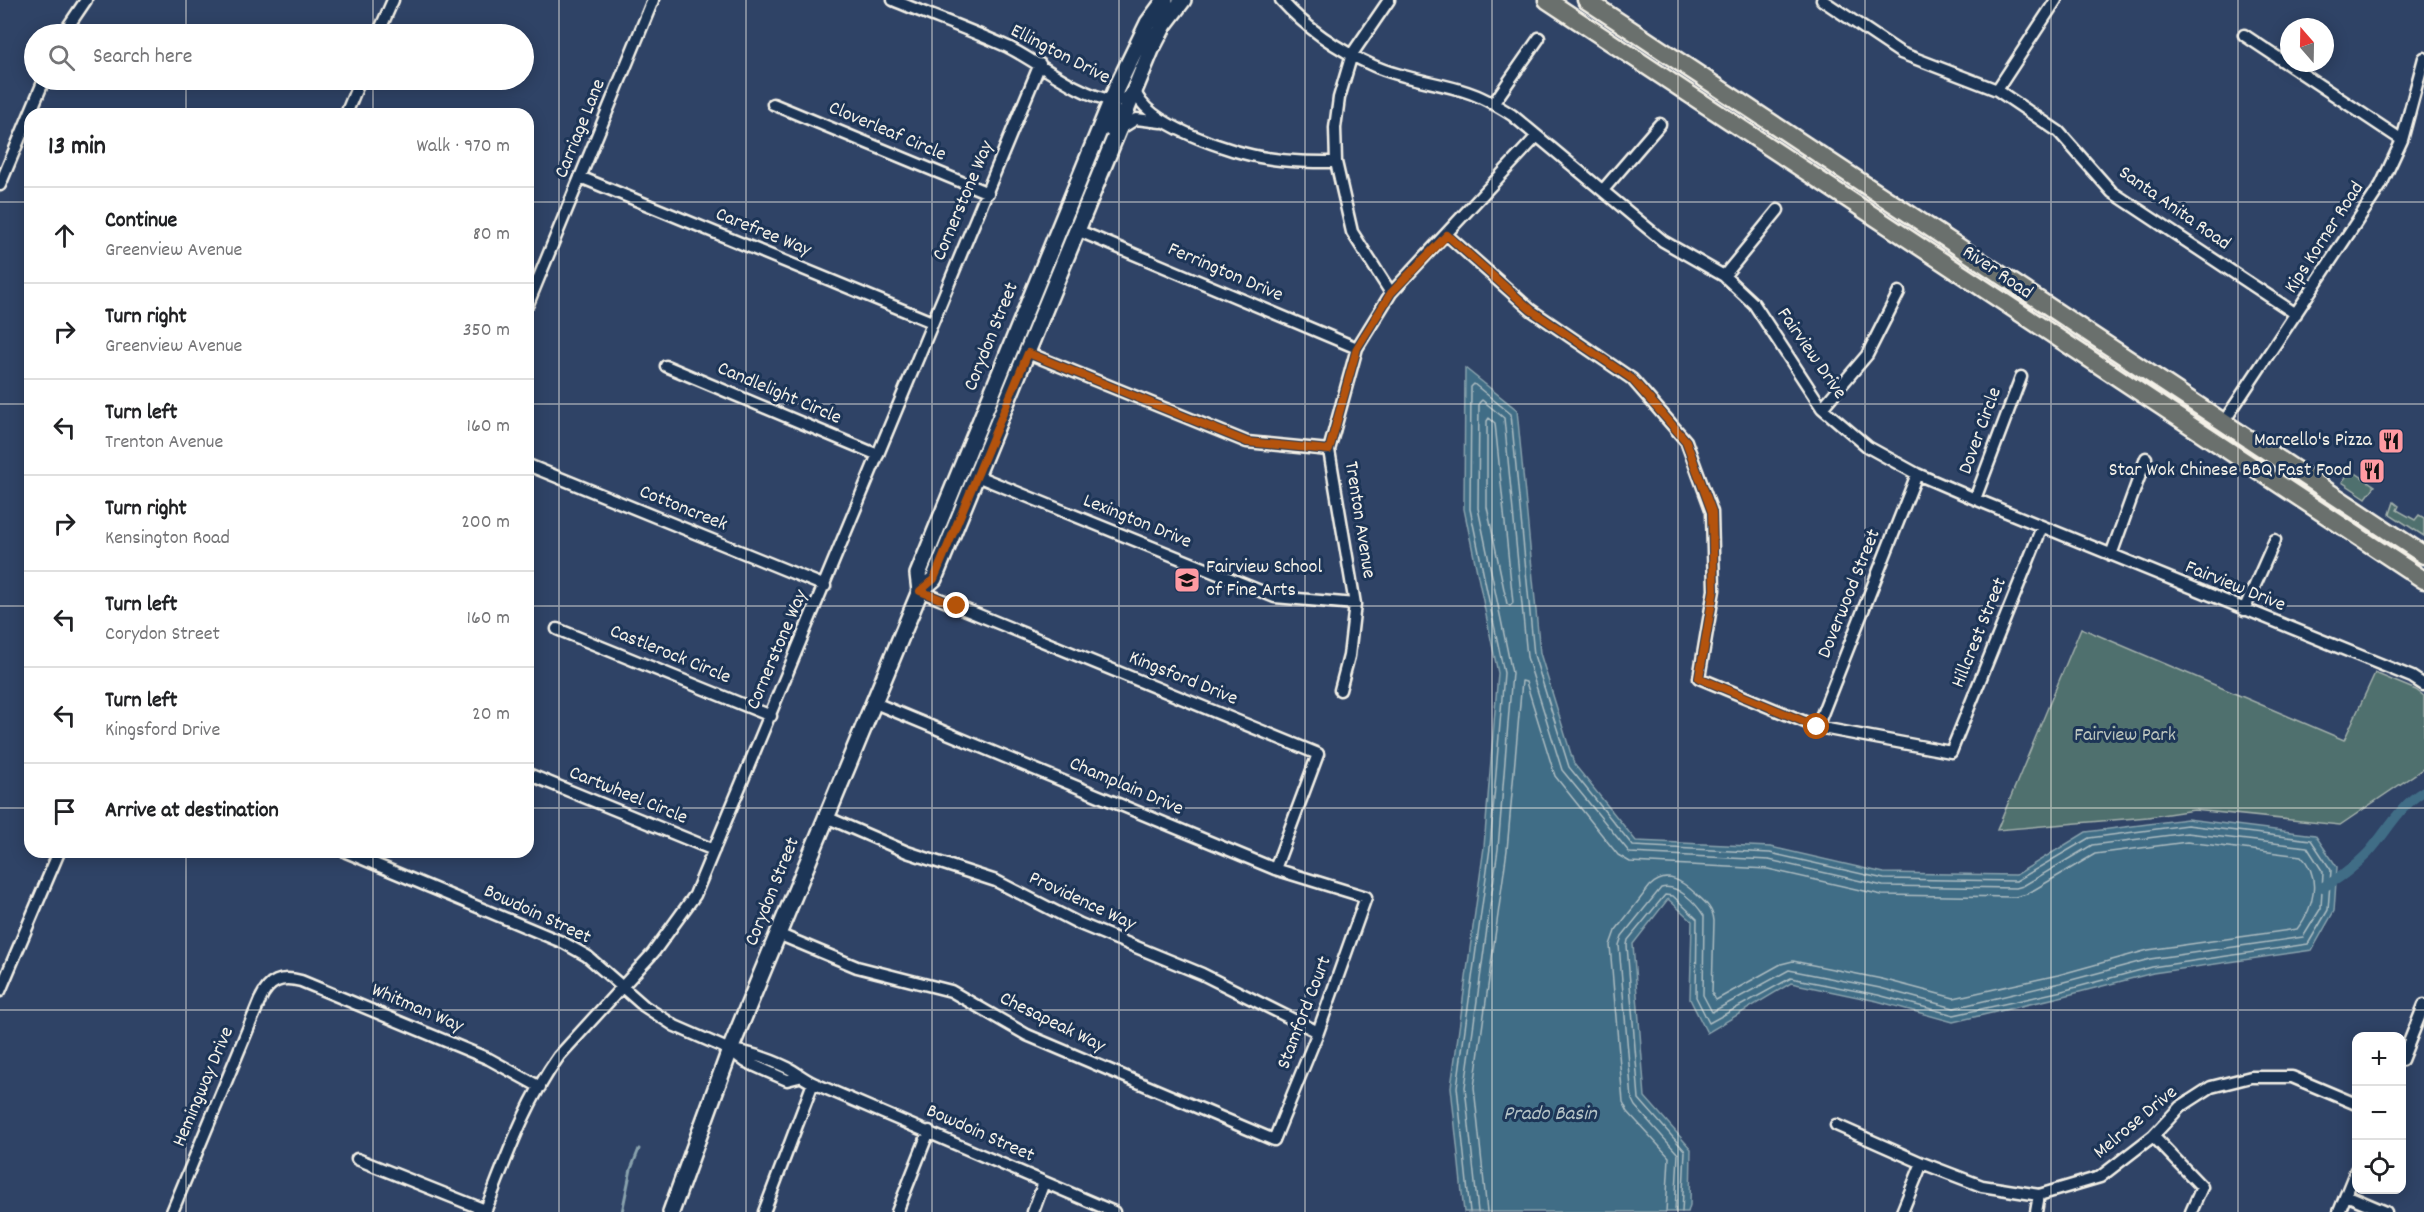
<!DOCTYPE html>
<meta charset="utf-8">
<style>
body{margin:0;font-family:Dekko,sans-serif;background:#f6f6f6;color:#202124}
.controls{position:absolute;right:18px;bottom:18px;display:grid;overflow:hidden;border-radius:12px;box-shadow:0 3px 15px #0003}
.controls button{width:54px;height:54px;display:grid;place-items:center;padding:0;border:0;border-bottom:2px solid #e0e0e0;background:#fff;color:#202124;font:30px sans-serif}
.compass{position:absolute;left:2280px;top:18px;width:54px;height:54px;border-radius:50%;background:#fff;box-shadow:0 3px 15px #0003;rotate:340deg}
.stop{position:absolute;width:18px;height:18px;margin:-14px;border:4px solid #b45309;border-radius:50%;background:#fff}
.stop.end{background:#b45309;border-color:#fff;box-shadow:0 2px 6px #0008}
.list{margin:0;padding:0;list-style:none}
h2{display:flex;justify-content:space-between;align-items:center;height:78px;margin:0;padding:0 24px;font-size:26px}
h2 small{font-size:20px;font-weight:400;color:#757577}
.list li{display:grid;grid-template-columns:39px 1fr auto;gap:18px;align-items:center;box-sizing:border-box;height:96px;padding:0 24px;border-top:2px solid #e0e0e0}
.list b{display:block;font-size:22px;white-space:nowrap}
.list p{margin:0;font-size:20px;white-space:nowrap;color:#757577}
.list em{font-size:20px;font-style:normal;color:#757577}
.icon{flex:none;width:33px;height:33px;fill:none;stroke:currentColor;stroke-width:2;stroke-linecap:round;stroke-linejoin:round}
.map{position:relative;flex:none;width:2424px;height:1212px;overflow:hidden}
.search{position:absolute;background:#fff;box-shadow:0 3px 15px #0003;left:24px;top:24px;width:510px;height:66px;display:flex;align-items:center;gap:15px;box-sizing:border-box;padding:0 21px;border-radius:33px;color:#757577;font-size:22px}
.panel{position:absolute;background:#fff;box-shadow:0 3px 15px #0003;left:24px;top:108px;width:510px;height:750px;border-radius:18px}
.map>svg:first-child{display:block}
.green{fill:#506f6e;stroke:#a2b0ab;stroke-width:1.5}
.water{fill:#416d86;stroke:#89a2ad;stroke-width:1.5}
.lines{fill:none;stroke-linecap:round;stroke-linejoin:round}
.shore{stroke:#acbcc1;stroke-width:1.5}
.stream{stroke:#89a2ad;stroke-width:3}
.canal{stroke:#416d86;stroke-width:10}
.street-casing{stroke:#f4f1e8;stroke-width:15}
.secondary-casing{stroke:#f4f1e8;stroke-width:20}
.primary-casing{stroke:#f4f1e8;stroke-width:21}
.street{stroke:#1d3557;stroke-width:10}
.secondary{stroke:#1d3557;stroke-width:15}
.primary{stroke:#6b706d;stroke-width:16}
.route{stroke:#b45309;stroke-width:8}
.grid{fill:none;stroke:#f4f1e8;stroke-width:1.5;stroke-opacity:0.55}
.labels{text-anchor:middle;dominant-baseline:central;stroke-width:6;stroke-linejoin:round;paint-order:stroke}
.street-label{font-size:20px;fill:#f4f1e8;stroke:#1d3557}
.poi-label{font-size:20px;fill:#f4f1e8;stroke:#1d3557;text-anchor:end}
.park-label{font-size:20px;fill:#bbc4bd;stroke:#1d3557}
.water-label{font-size:21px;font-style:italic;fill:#b5c3c6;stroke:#1d3557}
</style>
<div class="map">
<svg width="2424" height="1212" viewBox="0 0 2424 1212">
<rect width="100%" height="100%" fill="#2f4366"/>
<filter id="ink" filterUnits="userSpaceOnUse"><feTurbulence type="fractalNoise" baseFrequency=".0167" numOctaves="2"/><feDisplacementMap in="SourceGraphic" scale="12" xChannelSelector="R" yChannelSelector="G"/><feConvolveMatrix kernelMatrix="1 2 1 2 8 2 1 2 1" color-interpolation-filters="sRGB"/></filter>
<g filter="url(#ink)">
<path class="green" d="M2351 470 2375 486 2366 498 2342 482Z
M2394 502 2399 506 2397 510 2415 520 2419 515 2424 518V536L2390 514Z
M2081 628 2344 740 2375 673 2416 690 2424 696V768L2340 825 2194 810 2148 817 1997 830Z"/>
<path class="water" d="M1465 368 1517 410 1540 653 1574 764 1636 841 1771 847 1884 873 2016 875 2086 832 2187 819 2315 835 2337 867 2334 911 2312 950 2153 973 2064 996 1953 1022 1877 1001 1791 983 1707 1033 1690 999 1692 921 1668 899 1633 944 1645 1097 1691 1149 1690 1205 1688 1212H1464L1451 1087 1484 847 1498 673 1464 509Z"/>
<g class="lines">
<path class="shore" d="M1489 418 1495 423 1513 603 1510 606 1507 604 1487 507V421Z
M1470 1212 1457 1087 1490 848 1504 673 1470 509 1471 387 1474 384 1511 414 1534 655 1569 767 1633 846 1770 853 1884 879 2016 881 2089 838 2187 825 2311 840 2331 870 2328 910 2308 944 2152 967 2062 991 1954 1015 1878 995 1791 978 1709 1023 1696 997 1697 919 1673 896 1665 895 1628 940 1627 945 1639 1099 1685 1151 1682 1212
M1478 1212 1465 1087 1498 849 1512 673 1478 508 1479 403 1482 400 1504 418 1527 657 1562 770 1630 853 1769 860 1883 886 2016 888 2023 886 2092 845 2187 833 2307 847 2323 872 2321 908 2303 937 2150 959 2060 983 1954 1008 1880 988 1789 970 1712 1012 1703 995 1704 916C1696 903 1677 883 1661 888L1622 936 1619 945 1632 1100 1635 1106 1678 1154 1675 1212
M1487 1212 1474 1087 1507 850 1522 681 1526 682 1555 776 1618 855 1630 862 1768 869 1882 895 2015 897 2027 894 2095 854 2187 842 2301 856C2322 877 2314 908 2297 929L2148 950 2058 975 1954 998 1882 979 1793 961 1781 964 1716 1000 1712 993 1714 921C1713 908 1705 902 1696 894 1682 881 1667 870 1650 886L1615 931 1610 945 1623 1102 1628 1112 1669 1157 1666 1212"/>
<path class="stream" d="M622 1212 631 1169 639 1149"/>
<path class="canal" d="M2323 887C2340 879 2355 866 2368 853 2387 832 2399 806 2424 791"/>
<defs>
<path id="street" d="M893 0C931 16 971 30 1008 47 1038 62 1080 96 1111 100 1121 102 1129 97 1135 90 1144 125 1233 153 1266 158 1290 162 1312 162 1336 162
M1281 0C1307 29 1338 50 1374 66 1403 79 1437 82 1467 92 1483 97 1498 106 1512 115L1663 241 1724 276 1754 304 1822 408 1868 447 1917 474 1975 499 2412 677 2424 685
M1389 0 1352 54 1339 98 1335 128 1336 162 1352 232 1391 293
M1822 0 1901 53 1997 90 2059 132 2112 192 2296 314
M63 34 86 0
M378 34 393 0
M2244 35 2402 140
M1997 90 2056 0
M773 104 988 193
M1493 104 1539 38
M346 114 360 80
M1120 129 1136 119 1161 122
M1110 131 1116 112 1112 100
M580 177 932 322
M0 185 44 80
M1603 190 1660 124
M1079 231 1357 348
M1447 235 1531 310 1632 379 1686 441 1712 512 1714 590 1699 678 1817 727 1951 752 2042 527
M1724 276 1778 210
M528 304 653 0
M1028 353 1247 442 1329 450
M666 366 878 455
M1822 408 1867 355 1899 292
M2223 423 2381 185 2402 140 2424 58
M528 465 825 586
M977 476 1275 597 1355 604
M1975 499 2021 377
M2111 555 2146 458
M920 591 1318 754 1275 869
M2244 610 2275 540
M557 629 771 716
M1340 690 1349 656 1355 604 1329 450 1357 348 1391 293 1537 136
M1817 727 1917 474
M528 774 714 850
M826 817 907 852 996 881 1080 924 1202 974 1318 1032
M346 852 564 943 587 956 644 1006 675 1026 730 1050 746 1062 787 1080 799 1077
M778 934 857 967 951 991 1027 1035 1274 1140 1318 1032 1366 897 1275 869 875 703
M0 991 59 852
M731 1050C751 1053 770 1059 788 1068 796 1072 804 1079 813 1083L1114 1212
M2402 1060 2424 1005
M1836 1125 1922 1163 1982 1186 2039 1195 2100 1177 2153 1136 2180 1107 2211 1087 2251 1077H2292L2356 1104
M2153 1136 2202 1187 2191 1212
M357 1159 485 1210
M2346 1195 2386 1212
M172 1212 260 1000C269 980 281 976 301 981L489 1059 540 1087
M485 1212C506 1159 525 1103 559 1056L653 953 695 895 1040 64
M764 1212 813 1083
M897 1212 929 1131
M1033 1212 1044 1182
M1902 1212 1922 1163
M2036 1212 2039 1195
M2339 1212 2356 1170"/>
<path id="secondary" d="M920 591 918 574 1117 87 1148 23 1165 0
M671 1212 730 1050 920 591 934 579 1151 50 1164 25 1183 0"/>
<path id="primary" d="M1547 0 2424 580
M1586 0 2424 555"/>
</defs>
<use href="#street" class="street-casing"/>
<use href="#secondary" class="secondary-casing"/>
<use href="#primary" class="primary-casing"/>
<use href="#street" class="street"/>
<use href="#secondary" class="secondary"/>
<use href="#primary" class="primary"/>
</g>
</g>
<g class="lines" filter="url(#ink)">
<path class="route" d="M957 606 920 591 934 579 1028 353 1247 442 1329 450 1357 348 1391 293 1447 235 1531 310 1632 379 1686 441 1712 512 1714 590 1699 678 1817 727"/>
</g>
<path class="grid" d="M186 0V34M373 0V34M559 0V1212M746 0V1212M932 0V1212M1119 0V1212M1305 0V1212M1492 0V1212M1678 0V1212M1865 0V1212M2051 0V1212M2238 0V1212M186 80V114M373 80V114M0 202H30M528 202H2424M0 404H30M528 404H2424M0 606H30M528 606H2424M0 808H30M528 808H2424M186 852V1212M373 852V1212M0 1010H2424"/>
<defs>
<symbol id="restaurant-square" viewBox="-11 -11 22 22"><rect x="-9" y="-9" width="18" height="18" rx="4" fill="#ff9aa2" stroke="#1d3557"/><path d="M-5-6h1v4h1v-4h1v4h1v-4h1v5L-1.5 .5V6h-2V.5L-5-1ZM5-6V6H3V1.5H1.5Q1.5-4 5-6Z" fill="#111"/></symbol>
<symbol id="school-square" viewBox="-11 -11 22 22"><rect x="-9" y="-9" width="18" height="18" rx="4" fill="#ff9aa2" stroke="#1d3557"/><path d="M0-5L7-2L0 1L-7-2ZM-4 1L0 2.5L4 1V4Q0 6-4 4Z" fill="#111"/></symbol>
</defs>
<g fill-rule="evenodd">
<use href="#restaurant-square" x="2376" y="426" width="30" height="30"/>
<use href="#restaurant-square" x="2357" y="456" width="30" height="30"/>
<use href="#school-square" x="1172" y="565" width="30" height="30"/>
</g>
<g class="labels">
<g class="street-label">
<text transform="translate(1060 55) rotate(27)">Ellington Drive</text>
<text transform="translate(581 129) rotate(-68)">Carriage Lane</text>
<text transform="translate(887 132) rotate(23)">Cloverleaf Circle</text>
<text transform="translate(964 201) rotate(-67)">Cornerstone Way</text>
<text transform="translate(2174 209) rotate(35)">Santa Anita Road</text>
<text transform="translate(763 233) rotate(22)">Carefree Way</text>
<text transform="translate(2325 238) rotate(-57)">Kips Korner Road</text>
<text transform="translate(1225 273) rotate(23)">Ferrington Drive</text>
<text transform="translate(1997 273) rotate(34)">River Road</text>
<text transform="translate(992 337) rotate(-68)">Corydon Street</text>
<text transform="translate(1811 354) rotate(55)">Fairview Drive</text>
<text transform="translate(779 394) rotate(23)">Candlelight Circle</text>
<text transform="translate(1981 431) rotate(-70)">Dover Circle</text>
<text transform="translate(683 509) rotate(22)">Cottoncreek</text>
<text transform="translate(1359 520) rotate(81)">Trenton Avenue</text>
<text transform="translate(1137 522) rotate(22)">Lexington Drive</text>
<text transform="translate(2235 587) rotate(22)">Fairview Drive</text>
<text transform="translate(1850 594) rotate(-68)">Doverwood Street</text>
<text transform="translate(1980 633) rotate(-68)">Hillcrest Street</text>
<text transform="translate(778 650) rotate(-67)">Cornerstone Way</text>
<text transform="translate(670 655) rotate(22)">Castlerock Circle</text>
<text transform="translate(1183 679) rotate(22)">Kingsford Drive</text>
<text transform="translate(1126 787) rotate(23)">Champlain Drive</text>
<text transform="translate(628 796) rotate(22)">Cartwheel Circle</text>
<text transform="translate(773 892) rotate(-68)">Corydon Street</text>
<text transform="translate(1082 902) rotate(25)">Providence Way</text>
<text transform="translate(537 915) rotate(25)">Bowdoin Street</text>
<text transform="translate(417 1009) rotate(23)">Whitman Way</text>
<text transform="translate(1305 1013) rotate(-69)">Stamford Court</text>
<text transform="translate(1052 1023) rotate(26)">Chesapeak Way</text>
<text transform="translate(204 1087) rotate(-67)">Hemingway Drive</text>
<text transform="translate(2136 1123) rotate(-40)">Melrose Drive</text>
<text transform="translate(980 1134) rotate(24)">Bowdoin Street</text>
</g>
<g class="poi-label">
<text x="2372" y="441">Marcello's Pizza</text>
<text x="2352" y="471">Star Wok Chinese BBQ Fast Food</text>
<text x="1206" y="568" text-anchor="start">Fairview School<tspan x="1206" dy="23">of Fine Arts</tspan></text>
</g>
<g class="park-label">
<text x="2125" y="736">Fairview Park</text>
</g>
<g class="water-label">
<text x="1550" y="1115">Prado Basin</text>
</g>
</g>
</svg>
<div class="controls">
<button>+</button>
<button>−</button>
<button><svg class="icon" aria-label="locate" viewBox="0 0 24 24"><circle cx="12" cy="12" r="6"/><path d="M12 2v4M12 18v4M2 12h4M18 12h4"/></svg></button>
</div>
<svg class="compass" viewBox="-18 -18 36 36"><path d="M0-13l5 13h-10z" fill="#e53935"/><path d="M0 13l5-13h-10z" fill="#757577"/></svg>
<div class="stop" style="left:1817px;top:727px"></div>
<div class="stop end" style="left:957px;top:606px"></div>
<div class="search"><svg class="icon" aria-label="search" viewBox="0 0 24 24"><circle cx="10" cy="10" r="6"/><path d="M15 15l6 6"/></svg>Search here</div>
<section class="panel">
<h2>13 min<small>Walk · 970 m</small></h2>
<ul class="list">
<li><svg class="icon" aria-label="ahead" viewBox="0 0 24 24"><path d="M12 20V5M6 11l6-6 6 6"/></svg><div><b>Continue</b><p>Greenview Avenue</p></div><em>80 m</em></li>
<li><svg class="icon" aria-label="right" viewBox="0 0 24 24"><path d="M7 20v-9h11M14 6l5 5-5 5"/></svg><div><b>Turn right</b><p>Greenview Avenue</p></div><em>350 m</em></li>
<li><svg class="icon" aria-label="left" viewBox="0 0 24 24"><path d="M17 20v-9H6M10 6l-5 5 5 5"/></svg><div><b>Turn left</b><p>Trenton Avenue</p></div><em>160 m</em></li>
<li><svg class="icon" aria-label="right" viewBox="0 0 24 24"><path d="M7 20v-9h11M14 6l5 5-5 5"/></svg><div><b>Turn right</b><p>Kensington Road</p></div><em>200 m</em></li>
<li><svg class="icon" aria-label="left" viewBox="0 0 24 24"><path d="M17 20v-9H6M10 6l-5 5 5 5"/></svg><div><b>Turn left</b><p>Corydon Street</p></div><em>160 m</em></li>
<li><svg class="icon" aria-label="left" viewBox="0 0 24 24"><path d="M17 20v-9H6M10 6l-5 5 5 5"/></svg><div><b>Turn left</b><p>Kingsford Drive</p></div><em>20 m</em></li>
<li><svg class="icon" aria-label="arrive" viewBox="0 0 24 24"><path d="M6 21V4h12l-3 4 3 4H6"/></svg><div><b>Arrive at destination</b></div></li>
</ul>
</section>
</div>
